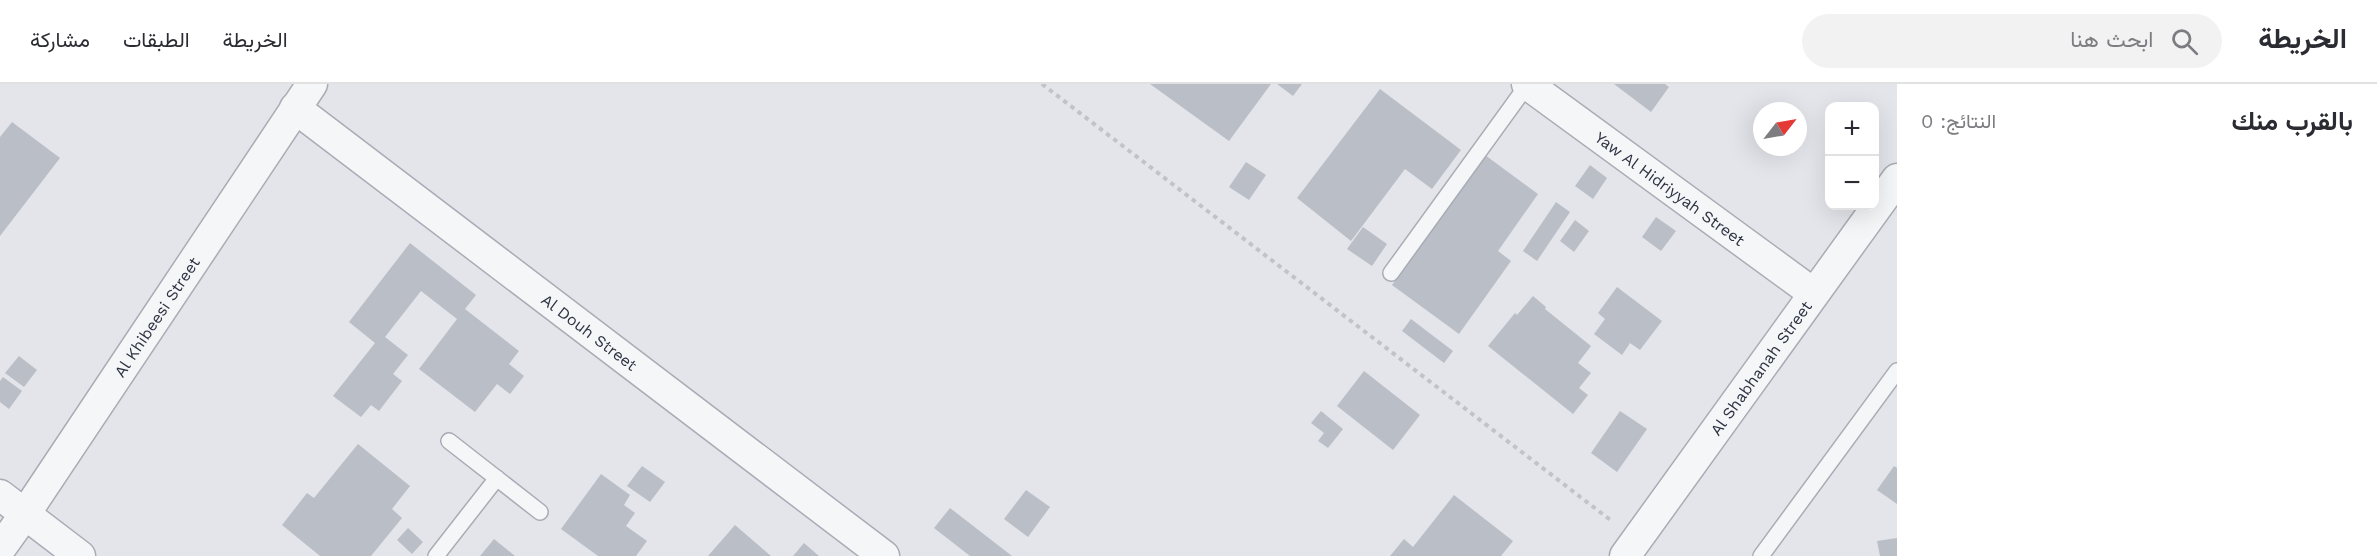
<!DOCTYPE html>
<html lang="ar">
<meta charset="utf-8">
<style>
body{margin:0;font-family:"Work Sans",Vazirmatn,sans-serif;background:#f2f2f3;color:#2b2b33;direction:rtl}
.controls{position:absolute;right:18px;top:18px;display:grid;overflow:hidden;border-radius:12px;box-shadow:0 6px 24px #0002}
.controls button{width:54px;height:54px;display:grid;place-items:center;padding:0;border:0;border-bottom:2px solid #e1e1e2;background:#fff;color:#2b2b33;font:30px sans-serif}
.compass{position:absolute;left:1753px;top:18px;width:54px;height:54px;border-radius:50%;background:#fff;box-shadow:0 6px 24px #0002;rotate:59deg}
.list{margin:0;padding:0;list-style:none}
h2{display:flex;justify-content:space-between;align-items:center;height:78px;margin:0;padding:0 24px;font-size:26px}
h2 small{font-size:20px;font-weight:400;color:#7c7c81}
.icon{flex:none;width:33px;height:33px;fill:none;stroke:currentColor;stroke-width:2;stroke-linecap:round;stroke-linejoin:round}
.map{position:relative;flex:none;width:1897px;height:472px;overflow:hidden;direction:ltr}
header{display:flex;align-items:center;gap:36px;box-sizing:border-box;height:84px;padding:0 30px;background:#fff;border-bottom:2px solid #e1e1e2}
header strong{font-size:28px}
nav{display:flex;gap:33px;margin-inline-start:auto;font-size:21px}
.search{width:420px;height:54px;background:#f2f2f3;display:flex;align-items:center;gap:15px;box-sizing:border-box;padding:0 21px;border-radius:33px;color:#7c7c81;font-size:22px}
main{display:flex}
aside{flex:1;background:#fff}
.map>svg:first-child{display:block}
.building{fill:#babec6}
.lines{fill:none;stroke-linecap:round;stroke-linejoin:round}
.service-casing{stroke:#a8acb4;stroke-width:18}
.minor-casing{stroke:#a8acb4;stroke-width:33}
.path{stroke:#c1c3c8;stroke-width:4;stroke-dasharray:4.5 4.5;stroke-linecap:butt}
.service{stroke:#f5f6f8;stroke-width:15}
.minor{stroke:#f5f6f8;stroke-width:30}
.labels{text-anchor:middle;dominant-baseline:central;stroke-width:4.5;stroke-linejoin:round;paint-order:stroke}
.street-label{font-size:16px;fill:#2c3241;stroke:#f2f4f7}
</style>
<header>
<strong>الخريطة</strong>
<div class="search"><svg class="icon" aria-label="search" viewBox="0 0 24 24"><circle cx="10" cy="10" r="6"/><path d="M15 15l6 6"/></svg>ابحث هنا</div>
<nav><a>الخريطة</a><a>الطبقات</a><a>مشاركة</a></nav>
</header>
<main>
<aside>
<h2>بالقرب منك<small>النتائج: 0</small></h2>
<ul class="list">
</ul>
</aside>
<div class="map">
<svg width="1897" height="472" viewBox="0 0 1897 472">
<rect width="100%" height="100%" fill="#e3e5ea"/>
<path class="building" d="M1150 0H1271L1229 57Z
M1277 0H1302L1293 12Z
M1614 0H1665L1669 3 1651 28Z
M1380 5 1461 66 1432 105 1405 85 1351 157 1297 114Z
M12 38 60 74 0 152V53Z
M1485 71 1538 110 1498 167 1511 177 1459 250 1392 201Z
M1246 78 1266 91 1249 116 1229 103Z
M1590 81 1607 94 1593 115 1575 102Z
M1556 118 1570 128 1537 177 1523 167Z
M1656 133 1676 147 1661 167 1642 153Z
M1575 136 1589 147 1574 168 1560 157Z
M1363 143 1387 160 1372 182 1347 165Z
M410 159 476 211 465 225 519 267 509 280 524 292 510 310 497 300 475 328 419 285 457 235 421 207 385 253 408 271 393 290 402 297 379 327 371 321 361 333 333 312 375 259 349 238Z
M1617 203 1662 237 1640 266 1630 259 1622 271 1594 250 1605 235 1598 229Z
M1533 212 1546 223 1545 225 1591 262 1578 279 1591 289 1579 304 1588 311 1573 330 1488 262 1515 229 1517 231Z
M1411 235 1453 267 1444 279 1402 247Z
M19 272 37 286 24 303 5 289Z
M1364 287 1420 331 1393 366 1337 322Z
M3 293 22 307 9 325 0 318V297Z
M1321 327 1343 345 1328 364 1318 357 1324 349 1311 339Z
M1620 327 1647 345 1617 388 1591 369Z
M358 360 410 402 392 425 402 434 371 472H320L282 441 307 409 314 414Z
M642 382 665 398 650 418 627 402Z
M1894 382 1897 384V420L1877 406Z
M601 390 630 411 624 421 635 429 626 442 647 457 636 472H598L561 445Z
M1026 406 1050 423 1028 453 1004 435Z
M1454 411 1513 457 1501 472H1390L1404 455 1413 463Z
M950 424 1012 472H970L934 444Z
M735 441 771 472H708Z
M408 444 423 458 412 470 397 456Z
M1897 454V472H1880L1877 457Z
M494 455 515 472H480Z
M804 459 819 472H793Z"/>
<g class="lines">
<defs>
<path id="service" d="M1391 189 1528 0
M449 357 540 428
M436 472 497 394
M1761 472 1897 287"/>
<g id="minor">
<path id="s1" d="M1527 0 1813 209"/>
<path id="s2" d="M295 24 884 472"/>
<path d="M0 411 80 472"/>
<path id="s3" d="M0 465 25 430 312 0"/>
<path id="s4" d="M1625 472 1897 95"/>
</g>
</defs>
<use href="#service" class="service-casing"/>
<use href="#minor" class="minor-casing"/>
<path class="path" d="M1042 0 1613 438"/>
<use href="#service" class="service"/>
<use href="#minor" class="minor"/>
</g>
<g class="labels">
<g class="street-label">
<text stroke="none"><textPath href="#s1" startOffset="177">Yaw Al Hidriyyah Street</textPath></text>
<text stroke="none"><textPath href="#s3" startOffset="280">Al Khibeesi Street</textPath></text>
<text stroke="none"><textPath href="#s2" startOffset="370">Al Douh Street</textPath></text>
<text stroke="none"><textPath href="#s4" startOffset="232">Al Shabhanah Street</textPath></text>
</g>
</g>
</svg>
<div class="controls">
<button>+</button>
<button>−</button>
</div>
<svg class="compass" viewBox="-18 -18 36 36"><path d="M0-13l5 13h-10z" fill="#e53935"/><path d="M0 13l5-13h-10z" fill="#7c7c81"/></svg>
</div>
</main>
